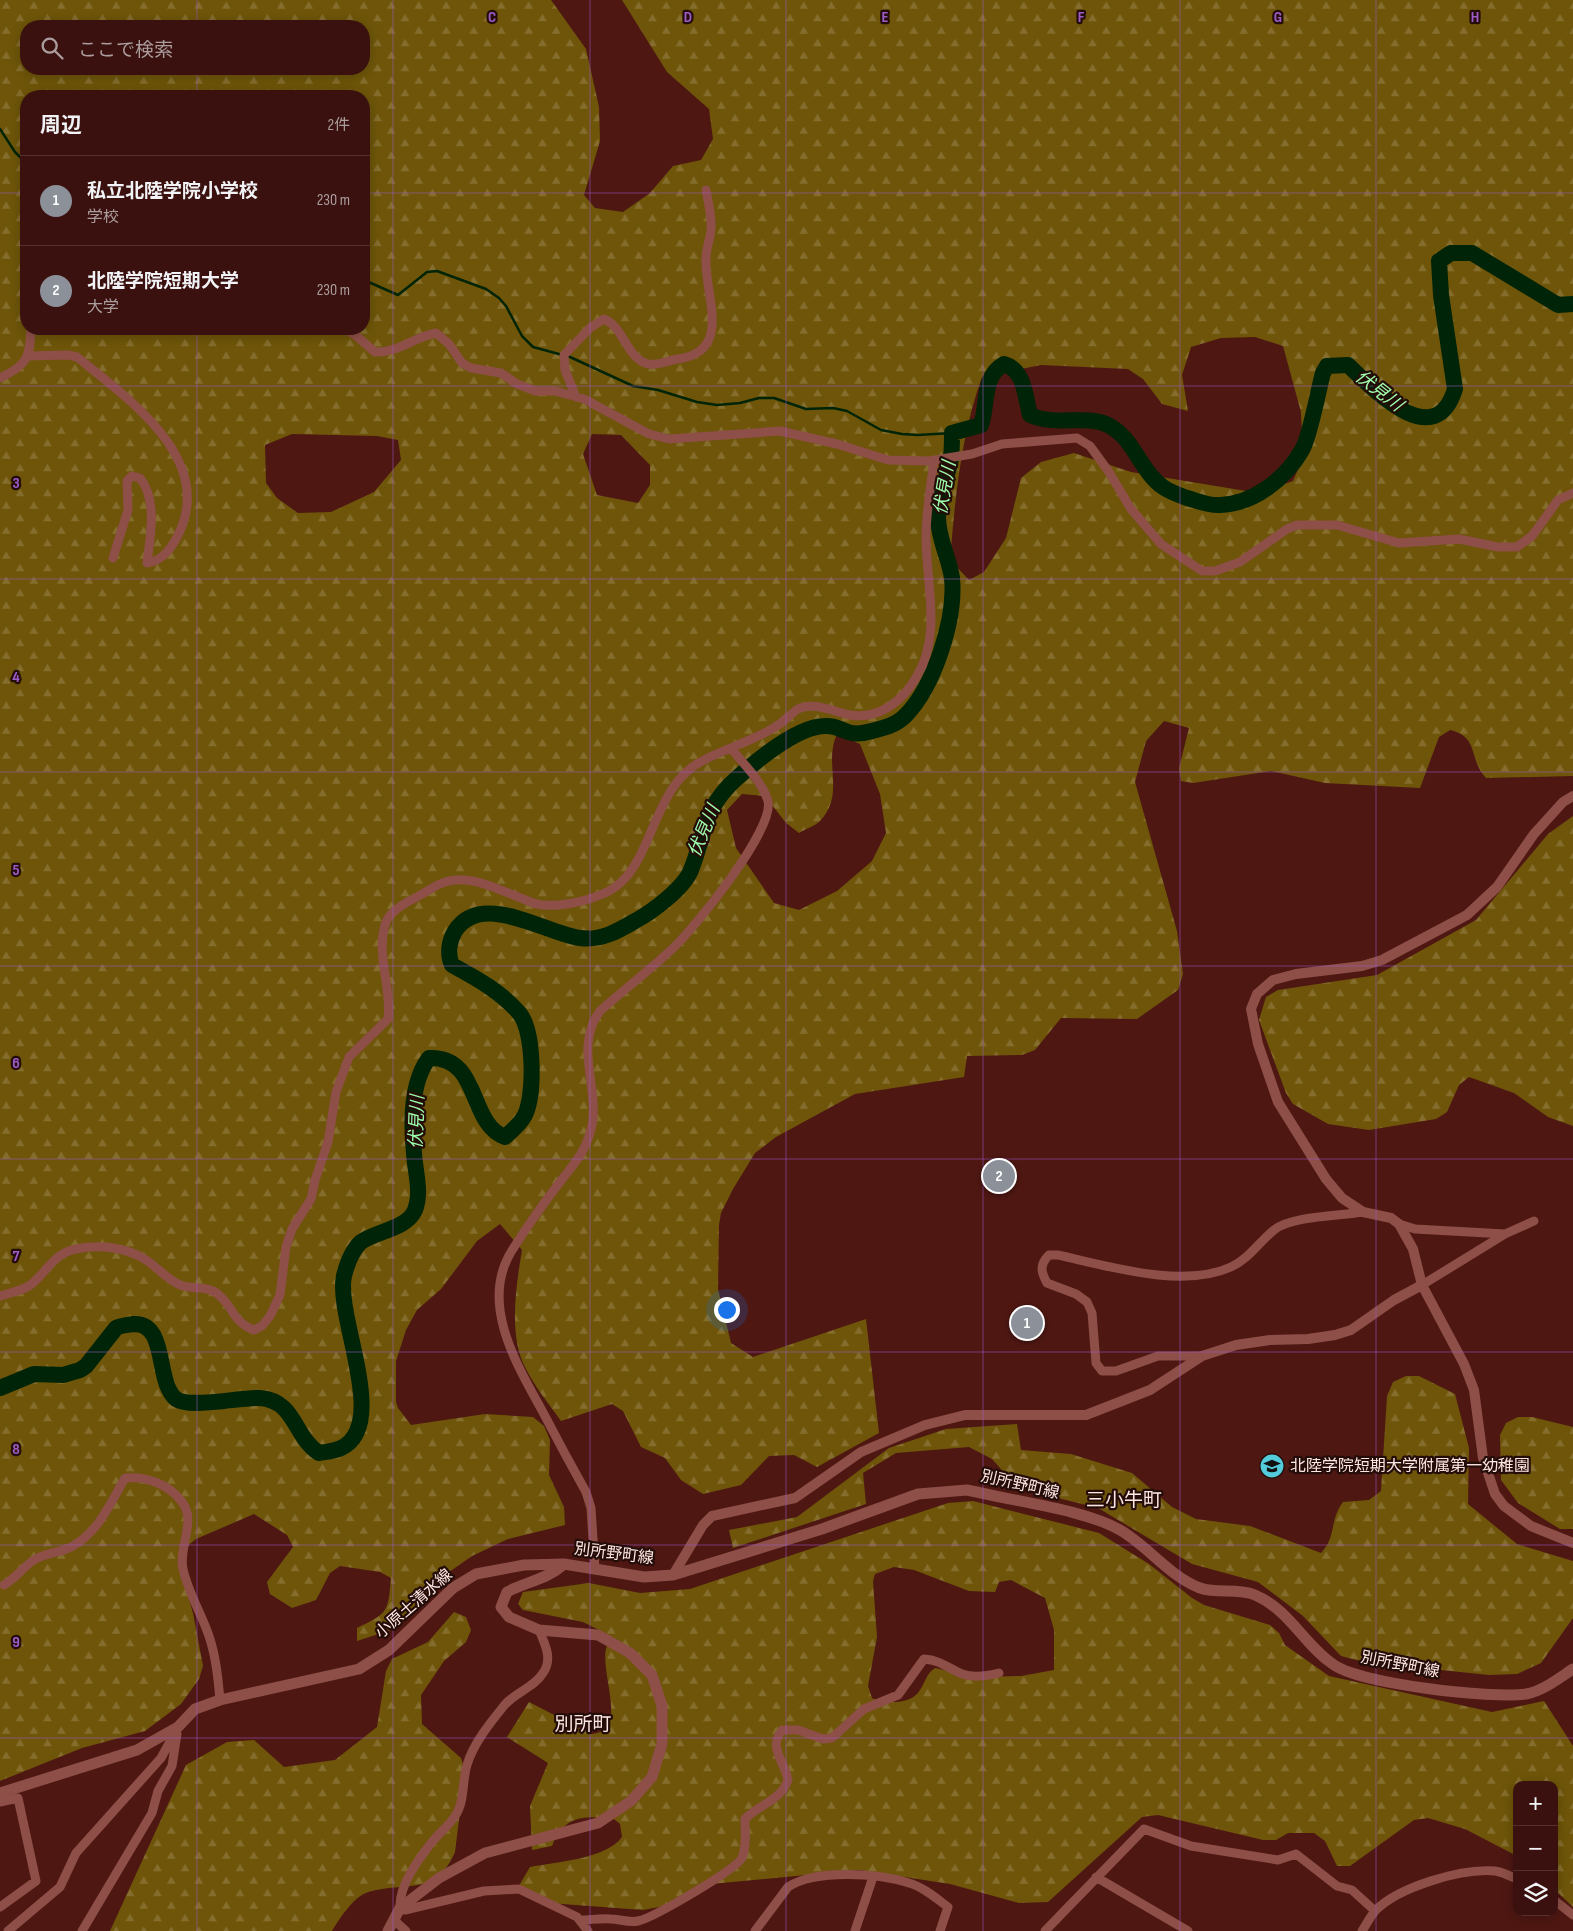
<!DOCTYPE html>
<html lang="ja">
<meta charset="utf-8">
<style>
body{margin:0;font-family:"Sofia Sans Condensed","Noto Sans JP",sans-serif;background:#451f1c;color:#f1f3f6}
.controls{position:absolute;right:15px;bottom:15px;display:grid;overflow:hidden;border-radius:10px;box-shadow:0 2px 12px #0003}
.controls button{width:45px;height:45px;display:grid;place-items:center;padding:0;border:0;border-bottom:1px solid #54312e;background:#3a110e;color:#f1f3f6;font:25px sans-serif}
.you{position:absolute;left:726px;top:1309px;width:18px;height:18px;margin:-12px;border:4px solid #fff;border-radius:50%;background:#1a73e8;box-shadow:0 0 0 8px #1a73e833}
.badge{display:grid;place-items:center;width:32px;height:32px;border-radius:50%;background:#8c9099;color:#fff;font-size:16px;font-weight:700}
.pin{position:absolute;translate:-50% -50%;border:2px solid #fff;box-shadow:0 1px 5px #0006}
.list{margin:0;padding:0;list-style:none}
h2{display:flex;justify-content:space-between;align-items:center;height:65px;margin:0;padding:0 20px;font-size:21px}
h2 small{font-size:16px;font-weight:400;color:#ab9d9e}
.list li{display:grid;grid-template-columns:32px 1fr auto;gap:15px;align-items:center;box-sizing:border-box;height:90px;padding:0 20px;border-top:1px solid #54312e}
.list b{display:block;font-size:19px;white-space:nowrap}
.list p{margin:0;font-size:16px;white-space:nowrap;color:#ab9d9e}
.list em{font-size:16px;font-style:normal;color:#ab9d9e}
.icon{flex:none;width:28px;height:28px;fill:none;stroke:currentColor;stroke-width:2;stroke-linecap:round;stroke-linejoin:round}
.map{position:relative;flex:none;width:1573px;height:1931px;overflow:hidden}
.search{position:absolute;background:#3a110e;box-shadow:0 2px 12px #0003;left:20px;top:20px;width:350px;height:55px;display:flex;align-items:center;gap:12px;box-sizing:border-box;padding:0 18px;border-radius:20px;color:#ab9d9e;font-size:19px}
.panel{position:absolute;background:#3a110e;box-shadow:0 2px 12px #0003;left:20px;top:90px;width:350px;height:245px;border-radius:20px}
.map>svg:first-child{display:block}
.forest{fill:url(#forest-firs);fill-rule:evenodd}
.lines{fill:none;stroke-linecap:round;stroke-linejoin:round}
.stream{stroke:#002407;stroke-width:2.5}
.river{stroke:#002407;stroke-width:16}
.minor{stroke:#8d4f47;stroke-width:9}
.tertiary{stroke:#8d4f47;stroke-width:10}
.secondary{stroke:#8d4f47;stroke-width:11}
.grid{fill:none;stroke:#9c5bc8;stroke-width:1;stroke-opacity:0.55}
.labels{text-anchor:middle;dominant-baseline:central;stroke-width:4.5;stroke-linejoin:round;paint-order:stroke}
.poi-label{font-size:16px;fill:#fde7e3;stroke:#240c09;text-anchor:start}
.street-label{font-size:16px;fill:#fde7e3;stroke:#240c09}
.water-label{font-size:18px;font-style:italic;fill:#9cfdab;stroke:#240c09}
.quarter-label{font-size:19px;fill:#fde7e3;stroke:#240c09}
.grid-label{font-size:16px;text-anchor:middle;font-weight:bold;fill:#9c5bc8;stroke:#240c09;stroke-width:4.5;stroke-linejoin:round;paint-order:stroke}
</style>
<div class="map">
<svg width="1573" height="1931" viewBox="0 0 1573 1931">
<defs>
<pattern id="forest-firs" width="22" height="20" patternUnits="userSpaceOnUse" patternTransform="scale(1.25)"><rect width="22" height="20" fill="#6e5509"/><path d="M5 1l3.5 6h-7zM16 11l3.5 6h-7z" fill="#846d2d"/></pattern>
</defs>
<rect width="100%" height="100%" fill="#4e1712"/>
<path class="forest" d="M0 0H551L586 49 599 107 600 141 584 195 595 208 623 212 650 193 673 166 701 160 713 139 709 109 667 72 622 0H1573V776L1486 778C1468 759 1480 737 1450 730L1439 737 1420 788 1325 783 1271 771 1193 783 1181 781 1179 768 1189 728 1164 721 1146 741 1135 782 1177 931 1183 974 1178 990 1137 1019 1061 1018 1035 1050 1022 1055 967 1056 964 1077 855 1094 776 1137 755 1153 733 1189 721 1213 719 1225 718 1289 731 1343 753 1357 866 1319 879 1433 817 1467 794 1455 769 1456 741 1485 703 1494 681 1480 665 1458 641 1447 623 1411 612 1404 561 1421C549 1404 535 1387 526 1369 508 1337 516 1286 522 1250L500 1224 477 1241 441 1289 417 1310 406 1330 396 1361V1402L398 1408 411 1425 485 1414 533 1417 544 1426 550 1440 549 1475 564 1507 565 1525 508 1539 472 1556 439 1579 394 1629 357 1641V1628C388 1613 388 1613 391 1578L380 1572 340 1566 330 1573 316 1600 292 1608 270 1594 267 1582 293 1547 287 1535 254 1514 196 1539 185 1548 182 1575 193 1613 203 1666 199 1679 181 1704 145 1731 82 1748 0 1781ZM26 26H364V69H26ZM26 96H364V329H26ZM1255 337 1283 346 1301 412 1303 458 1293 481 1258 493 1131 472 1074 453 1041 462 1021 478 1006 538 984 572 969 580 950 560C955 499 961 435 982 377L1041 365 1128 369 1143 379 1162 404 1188 411 1182 375 1191 347 1221 338ZM292 434 377 436 398 440 401 460 374 492 331 512 298 513 277 498 266 483 265 445ZM592 434 621 435 650 465V485L638 503 597 495 583 454ZM837 734 860 744 880 794 886 833 872 861 837 891 799 910 774 903 736 848 727 810 742 794 765 796 786 823 799 833C805 829 815 826 820 821 846 793 823 764 837 734Z
M1573 816V1126L1548 1117 1514 1093 1469 1077 1459 1085 1447 1112 1436 1119 1369 1130 1328 1124 1293 1104 1286 1093 1259 1020 1266 997 1278 990 1377 975 1476 920 1548 834Z
M1406 1376H1419L1455 1394 1469 1448 1468 1504 1517 1544 1573 1561V1618L1541 1663 1517 1674 1489 1675 1364 1662 1341 1656 1303 1616 1258 1582 1192 1564 1098 1508 1018 1488 992 1459 969 1447 896 1453 863 1473 866 1504 733 1548 729 1530 797 1517 889 1448 946 1429 1017 1424 1021 1450 1071 1454 1132 1473 1172 1507 1196 1519 1250 1526 1321 1553C1337 1536 1329 1521 1343 1502L1369 1500 1381 1491 1387 1396 1393 1382Z
M1518 1417H1532L1573 1427V1529H1560L1518 1503 1501 1480 1500 1435 1506 1423Z
M973 1501 1099 1533 1149 1564 1192 1598 1204 1605 1270 1625 1279 1633 1285 1645 1329 1676 1492 1712 1544 1701 1573 1746V1907L1554 1889V1785H1517V1856L1465 1829 1428 1818 1414 1820 1350 1866H1337L1325 1841 1314 1833H1288L1276 1840H1263L1158 1815 1142 1817 1048 1902 1019 1903 950 1884 859 1870 711 1884 681 1903 643 1910 549 1903 524 1894 520 1884 530 1867C556 1862 606 1859 622 1837L620 1824 614 1819C586 1815 563 1815 552 1846L532 1850 530 1806 548 1763 507 1737 529 1702 591 1734C634 1732 592 1660 610 1641L607 1634 583 1622 523 1610 518 1604 523 1592 589 1583 640 1593 690 1589 948 1503ZM894 1567 914 1570 969 1591 995 1592 999 1582 1011 1580 1045 1598 1054 1630V1670L1021 1676 980 1677 935 1668C926 1674 926 1681 920 1690 912 1705 885 1704 872 1698L868 1686 877 1637 873 1581 875 1574Z
M454 1612 466 1617 471 1630 466 1642 444 1661 421 1695 422 1724 461 1758 465 1771 455 1852C435 1899 401 1880 366 1893 353 1898 339 1919 332 1931H110L186 1765 227 1742 254 1740 284 1767 335 1760 377 1727 386 1671 392 1659 428 1642Z"/>
<g class="lines">
<path class="stream" d="M0 129 15 152 26 163
M364 280 398 295 427 272 437 271 486 289 499 298 506 306 522 336 533 347 570 357 633 386 658 390 697 402 717 405 740 403 759 398H774L806 409 833 408 847 411 881 430 902 434 918 435 952 433"/>
<path class="river" d="M0 1388 34 1374 63 1375 80 1370 86 1366 116 1328C122 1325 128 1325 134 1324 168 1323 155 1382 176 1399 190 1409 241 1397 260 1398 296 1401 293 1436 319 1453 326 1452 335 1451 341 1448 390 1425 335 1316 344 1276 347 1264 352 1250 361 1242 376 1231 407 1229 415 1210 422 1192 415 1171 414 1153 411 1123 410 1083 429 1058 481 1056 468 1124 505 1137 512 1131 521 1123 525 1115 535 1094 534 1032 520 1014 503 993 476 978 452 965 447 954 449 941 455 931 481 890 545 933 580 938 601 941 618 931 635 921 652 912 684 888 691 870 706 832 703 808 737 778 756 761 798 726 825 726 844 725 845 739 872 731 884 728 896 725 905 716 934 687 956 619 952 578 949 557 938 539 938 517 939 498 945 482 950 464 952 455 952 442 952 433L981 425C988 405 982 376 1004 364 1025 370 1025 397 1030 415 1057 427 1085 414 1108 425 1134 438 1140 471 1163 487 1170 492 1179 495 1187 498 1198 501 1209 506 1220 505 1254 504 1286 478 1302 450 1310 437 1318 391 1323 373L1327 366 1348 365C1374 390 1435 454 1455 389L1441 295 1439 261 1451 253H1472L1558 305 1573 304"/>
<path class="minor" d="M344 329 354 334 375 352C398 353 414 337 436 333L449 344 462 363 471 368 501 373 517 384 535 391H555L584 399 649 434 669 439 780 431 837 444 888 460 929 461 972 454 1002 444 1077 438 1090 446 1109 472 1131 509 1161 544 1202 571H1215L1240 562 1287 529 1297 525H1337L1399 543 1459 539 1498 547H1517L1532 536 1558 500 1573 493
M28 356 68 355 77 357C127 398 215 458 179 533 173 546 162 562 147 563 150 537 158 501 140 478L132 476 127 481 128 510 113 558
M0 378C27 365 30 358 31 329
M576 397 565 370 564 355 590 328 604 319C624 327 626 358 648 364 658 366 669 360 678 359 734 351 704 295 706 258 706 248 711 238 711 228 712 216 708 202 706 190
M1399 1224 1415 1229 1505 1234
M1422 1285 1505 1234 1534 1221
M0 1296C10 1293 20 1291 29 1286 46 1274 53 1253 76 1249 99 1244 126 1247 146 1260 158 1268 167 1279 180 1285 193 1290 210 1285 220 1296 235 1310 232 1321 254 1330L262 1326 270 1316 280 1295 286 1247 292 1229 311 1199 315 1180 328 1142 336 1092 349 1057 388 1019C392 987 375 953 386 922 390 911 405 903 415 898 425 893 435 885 445 882 468 874 495 888 516 896 524 899 534 905 543 905 564 907 591 900 609 891 655 866 650 786 704 760 727 748 753 741 775 727 783 723 790 714 798 709 814 701 834 712 850 715 879 720 904 700 917 676 942 634 926 583 926 537 926 511 931 486 934 460
M1202 1356H1158L1116 1371H1102L1096 1363 1092 1313 1087 1302 1076 1294 1047 1283C1041 1272 1039 1265 1049 1255H1058C1108 1266 1183 1289 1231 1267 1249 1259 1259 1242 1274 1230 1291 1216 1339 1216 1363 1212
M595 1569 591 1508 586 1492C572 1467 559 1443 546 1418 521 1371 478 1307 511 1252 526 1228 546 1200 563 1178 575 1163 585 1151 590 1133 603 1093 572 1049 600 1011 623 990 649 971 672 949 694 929 775 829 768 801 762 781 743 764 731 748
M4 1585C16 1578 23 1567 34 1560 45 1553 59 1553 71 1547 98 1533 110 1504 125 1478 146 1476 169 1484 182 1502 197 1520 178 1548 183 1569 188 1592 201 1613 209 1636 216 1657 218 1678 220 1700
M539 1630C545 1644 553 1659 543 1673 534 1688 513 1693 503 1707 490 1723 473 1744 467 1765 462 1781 465 1802 455 1816 449 1826 439 1833 432 1842 418 1860 399 1885 400 1908L405 1910 484 1891 519 1889 577 1917 588 1931
M0 1802 18 1798 36 1881 0 1907
M1096 1877 1188 1931
M1554 1900 1573 1915
M394 1920 406 1931
M580 1920C590 1920 601 1918 611 1919 620 1919 628 1923 638 1921 653 1918 737 1869 742 1858 747 1846 745 1832 745 1819 760 1804 780 1801 788 1780 784 1760 768 1748 782 1730H798L823 1739 832 1738 864 1709 898 1695 924 1659C940 1660 948 1668 962 1674 974 1678 987 1676 999 1673
M8 1931 60 1887 76 1853 161 1758 178 1727
M82 1931 152 1813 158 1791 172 1766 177 1734
M755 1931 788 1887C815 1869 878 1873 909 1883 923 1887 936 1898 948 1907L940 1931
M855 1931 873 1877
M1045 1931 1144 1829 1191 1846 1278 1860 1296 1854 1337 1886 1352 1890 1375 1911
M1362 1931C1366 1925 1370 1917 1375 1911 1398 1887 1462 1868 1495 1871 1502 1872 1510 1876 1517 1879"/>
<path class="tertiary" d="M1573 796 1563 802 1534 834 1497 887 1467 915 1382 960 1362 966 1296 974 1273 980 1257 994 1251 1009 1258 1044 1278 1102 1326 1179 1342 1198 1363 1212 1391 1218 1399 1224 1413 1249 1422 1285 1464 1364 1474 1390 1483 1458 1495 1494 1504 1506 1531 1526 1573 1543
M673 1575 703 1525 712 1516 795 1498 861 1452 925 1425 965 1415H1086L1150 1390 1202 1356 1236 1345 1270 1340 1308 1339 1335 1335 1351 1330 1394 1300 1422 1285"/>
<path class="secondary" d="M0 1793 137 1750 178 1727 195 1709 220 1700 359 1669 389 1650 453 1588 476 1574 524 1565 564 1564 644 1577 673 1575 822 1529 918 1494 967 1490 986 1494C1025 1503 1087 1511 1120 1530 1148 1546 1169 1576 1200 1588 1217 1594 1238 1588 1255 1595 1290 1610 1304 1645 1334 1665 1362 1684 1491 1699 1526 1694 1543 1691 1559 1678 1573 1669
M388 1931 400 1908 439 1878 485 1853 598 1823 631 1801 652 1777 662 1744V1706L652 1675 630 1653 598 1635 539 1630 509 1617 501 1607 507 1592C526 1582 548 1579 564 1564"/>
</g>
<path class="grid" d="M197 0V26M393 0V1931M590 0V1931M786 0V1931M983 0V1931M1180 0V1931M1376 0V1931M197 69V96M0 193H26M364 193H1573M197 329V1931M0 386H1573M0 579H1573M0 772H1573M0 966H1573M0 1159H1573M0 1352H1573M0 1545H1573M0 1738H1573"/>
<defs>
<symbol id="school-disc" viewBox="-11 -11 22 22"><circle r="9.5" fill="#53cbdb" stroke="#240c09"/><path d="M0-5L7-2L0 1L-7-2ZM-4 1L0 2.5L4 1V4Q0 6-4 4Z" fill="#111"/></symbol>
</defs>
<g fill-rule="evenodd">
<use href="#school-disc" x="1258" y="1452" width="28" height="28"/>
</g>
<g class="labels">
<g class="poi-label">
<text x="1290" y="1466">北陸学院短期大学附属第一幼稚園</text>
</g>
<g class="street-label">
<text transform="translate(1020 1485) rotate(13)">別所野町線</text>
<text transform="translate(614 1554) rotate(7)">別所野町線</text>
<text transform="translate(414 1604) rotate(-41)">小原土清水線</text>
<text transform="translate(1400 1665) rotate(11)">別所野町線</text>
</g>
<g class="water-label">
<text transform="translate(1379 391) rotate(38)">伏見川</text>
<text transform="translate(945 488) rotate(-80)">伏見川</text>
<text transform="translate(704 831) rotate(-67)">伏見川</text>
<text transform="translate(417 1122) rotate(-88)">伏見川</text>
</g>
<g class="quarter-label">
<text x="1124" y="1500">三小牛町</text>
<text x="583" y="1724">別所町</text>
</g>
</g>
<g class="grid-label">
<text x="492" y="22">C</text>
<text x="688" y="22">D</text>
<text x="885" y="22">E</text>
<text x="1081" y="22">F</text>
<text x="1278" y="22">G</text>
<text x="1475" y="22">H</text>
<text x="16" y="488">3</text>
<text x="16" y="682">4</text>
<text x="16" y="875">5</text>
<text x="16" y="1068">6</text>
<text x="16" y="1261">7</text>
<text x="16" y="1454">8</text>
<text x="16" y="1647">9</text>
</g>
</svg>
<div class="controls">
<button>+</button>
<button>−</button>
<button><svg class="icon" aria-label="layers" viewBox="0 0 24 24"><path d="M12 4l9 5-9 5-9-5zM3 14l9 5 9-5"/></svg></button>
</div>
<div class="you"></div>
<div class="pin badge" style="left:1027px;top:1323px">1</div>
<div class="pin badge" style="left:999px;top:1176px">2</div>
<div class="search"><svg class="icon" aria-label="search" viewBox="0 0 24 24"><circle cx="10" cy="10" r="6"/><path d="M15 15l6 6"/></svg>ここで検索</div>
<section class="panel">
<h2>周辺<small>2件</small></h2>
<ul class="list">
<li><span class="badge">1</span><div><b>私立北陸学院小学校</b><p>学校</p></div><em>230 m</em></li>
<li><span class="badge">2</span><div><b>北陸学院短期大学</b><p>大学</p></div><em>230 m</em></li>
</ul>
</section>
</div>
